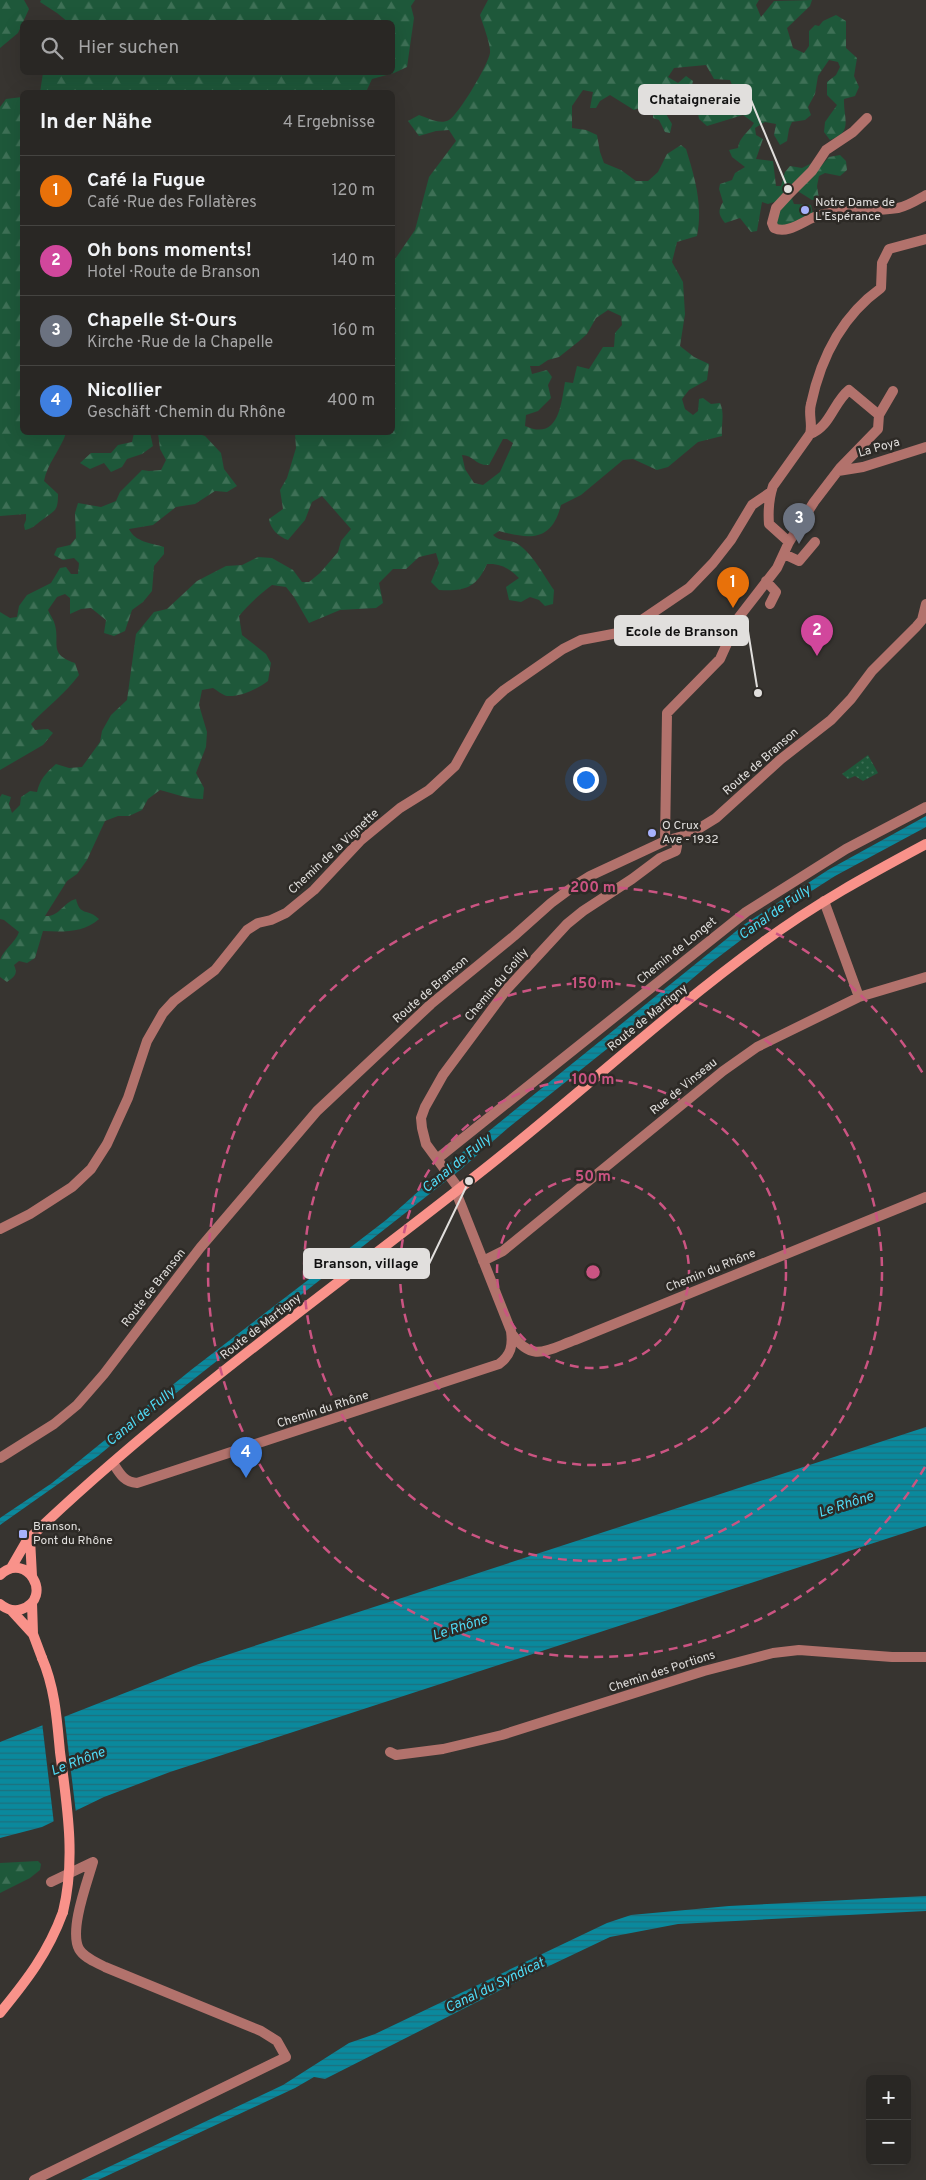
<!DOCTYPE html>
<html lang="de">
<meta charset="utf-8">
<style>
body{margin:0;font-family:Overpass,sans-serif;background:#312f2c;color:#f1f3f6}
.controls{position:absolute;right:15px;bottom:15px;display:grid;overflow:hidden;border-radius:8px;box-shadow:0 5px 20px #0002}
.controls button{width:45px;height:45px;display:grid;place-items:center;padding:0;border:0;border-bottom:1px solid #454441;background:#292724;color:#f1f3f6;font:25px sans-serif}
.you{position:absolute;left:585px;top:779px;width:18px;height:18px;margin:-12px;border:4px solid #fff;border-radius:50%;background:#1a73e8;box-shadow:0 0 0 8px #1a73e833}
.badge{display:grid;place-items:center;width:32px;height:32px;border-radius:50%;background:#a7b1fc;color:#fff;font-size:16px;font-weight:700}
.pin{position:absolute;translate:-50% -41px;filter:drop-shadow(0 1px 2px #0008)}
.pin::after{content:'';position:absolute;top:26px;width:18px;height:15px;background:inherit;clip-path:polygon(0 0,100% 0,50% 100%)}
.list{margin:0;padding:0;list-style:none}
h2{display:flex;justify-content:space-between;align-items:center;height:65px;margin:0;padding:0 20px;font-size:21px}
h2 small{font-size:16px;font-weight:400;color:#a5a5a6}
.list li{display:grid;grid-template-columns:32px 1fr auto;gap:15px;align-items:center;box-sizing:border-box;height:70px;padding:0 20px;border-top:1px solid #454441}
.list b{display:block;font-size:19px;white-space:nowrap}
.list p{margin:0;font-size:16px;white-space:nowrap;color:#a5a5a6}
.list em{font-size:16px;font-style:normal;color:#a5a5a6}
.icon{flex:none;width:28px;height:28px;fill:none;stroke:currentColor;stroke-width:2;stroke-linecap:round;stroke-linejoin:round}
.map{position:relative;flex:none;width:926px;height:2180px;overflow:hidden}
.search{position:absolute;background:#292724;box-shadow:0 5px 20px #0002;left:20px;top:20px;width:375px;height:55px;display:flex;align-items:center;gap:12px;box-sizing:border-box;padding:0 18px;border-radius:8px;color:#a5a5a6;font-size:19px}
.panel{position:absolute;background:#292724;box-shadow:0 5px 20px #0002;left:20px;top:90px;width:375px;height:345px;border-radius:8px}
.map>svg:first-child{display:block}
.forest{fill:url(#forest-firs);fill-rule:evenodd}
.park{fill:url(#park-dots)}
.water{fill:url(#water-rules)}
.pier{fill:#373430}
.lines{fill:none;stroke-linecap:round;stroke-linejoin:round}
.street{stroke:#b2726c;stroke-width:10}
.secondary{stroke:#f9928a;stroke-width:10}
.secondary-bridge{stroke:#f9928a;stroke-width:10}
.ring{fill:none;stroke:#cb5482;stroke-width:2.5;stroke-dasharray:9 6}
.poi-dot{fill:#a7b1fc;stroke:#2d2a26;stroke-width:2}
.labels{text-anchor:middle;dominant-baseline:central;stroke-width:5;stroke-linejoin:round;paint-order:stroke}
.poi-label{font-size:12px;fill:#e1dfdd;stroke:#2d2a26;text-anchor:start}
.street-label{font-size:12px;fill:#e1dfdd;stroke:#2d2a26}
.water-label{font-size:14px;font-style:italic;fill:#50dcf7;stroke:#2d2a26}
.centre{fill:#cb5482;stroke:#2d2a26;stroke-width:2.5}
.ring-label{font-size:15px;text-anchor:middle;font-weight:bold;fill:#cb5482;stroke:#2d2a26;stroke-width:5;stroke-linejoin:round;paint-order:stroke}
.leader{fill:none;stroke:#e1dfdd;stroke-width:2}
.callout-dot{fill:#e1dfdd;stroke:#2d2a26;stroke-width:2}
.callout{fill:#e1dfdd;stroke:#e1dfdd;stroke-width:2}
.callout-label{font-size:14px;text-anchor:middle;font-weight:bold;fill:#111}
</style>
<div class="map">
<svg width="926" height="2180" viewBox="0 0 926 2180">
<defs>
<pattern id="forest-firs" width="22" height="20" patternUnits="userSpaceOnUse" patternTransform="scale(1.25)"><rect width="22" height="20" fill="#1e583a"/><path d="M5 1l3.5 6h-7zM16 11l3.5 6h-7z" fill="#3e7056"/></pattern>
<pattern id="park-dots" width="8" height="8" patternUnits="userSpaceOnUse" patternTransform="scale(1.25)"><rect width="8" height="8" fill="#1e583a"/><path d="M2 2h.1M6 6h.1" fill="none" stroke="#3e7056" stroke-width="1.8" stroke-linecap="round"/></pattern>
<pattern id="water-rules" width="6" height="5" patternUnits="userSpaceOnUse" patternTransform="scale(1.25)"><rect width="6" height="5" fill="#0a899d"/><path d="M0 2.5h6" fill="none" stroke="#1e707d"/></pattern>
</defs>
<rect width="100%" height="100%" fill="#373430"/>
<path class="forest" d="M0 0H24L29 9 18 33 0 48Z
M41 0H415L411 6 414 18 407 67 394 73 372 79 366 92H40L43 73 392 72V22H68L57 13 40 2Z
M488 0H759L756 5 761 17 774 1 812 0 810 6 787 28 793 48 804 53 809 46V31L815 25 819 26 823 21 836 15 846 21V48L857 58 854 76 859 87 855 96 844 99C843 117 854 133 830 140L824 132 825 122 837 105 827 95V82L836 75 840 67 838 62 829 60 818 76 815 94 808 107 811 115 805 120 792 122 789 129 787 141 780 145 774 135 776 124 765 122 755 128 756 135 763 139 756 159 773 161 776 186H781L785 172 790 166 802 168 812 163 822 165 829 157 840 155 846 161 847 170 840 176 825 173 819 176 817 186 819 199 812 200 796 190 792 199 794 204 811 205 813 214 785 228 775 223 776 213 774 202 768 204 762 202 757 231 751 232 740 218 725 223C718 214 718 211 723 202L719 189 720 184 732 180 735 173 745 167 732 157 729 150 738 148C739 137 749 132 754 123L743 115 707 126 699 119 697 108 700 101 715 100 735 92 730 80 714 79 706 65 674 68 668 77 678 83 686 76 693 81 690 94 684 92 681 94 683 102 675 105 657 89 654 94 672 124 670 133 665 132 659 120 653 118V111L648 105 634 110 610 95 600 101 596 108H590L593 92 583 90 572 106V128L586 130 597 135 600 152 604 163 621 170 636 181H648L658 172 667 154 681 145 686 149C695 178 703 205 697 236L677 242 672 262 683 282 685 314 680 346 694 357 709 364 707 380 689 390 682 399 685 409 693 415 698 411 699 399 703 398 711 404 720 403C725 414 721 424 722 436L698 442 668 467 657 470 633 459 623 460 581 495 561 505C552 541 531 540 499 531L493 535C500 542 508 539 516 543 532 552 544 576 554 590L553 604 545 606 539 600 530 597 521 602 509 600 506 587 519 578C510 569 501 563 487 564 476 589 464 591 439 590L431 582 439 563 436 553 419 557 406 569H393L379 583 383 603 376 608 340 610 309 623 294 597 286 587 272 585C259 595 249 604 239 616L242 635 266 654 271 663 268 681C257 689 241 697 227 696 222 695 217 690 213 688L202 690 199 705 207 732 206 747 196 773 204 788 203 799C187 799 175 794 160 790L148 799 142 810 129 816H118L105 821 87 860 77 874 67 881 45 916C60 917 63 902 76 899 80 917 88 908 99 919 84 933 62 932 43 931L35 958 27 963 19 961 14 965C18 974 15 976 7 982L0 977C0 972 0 965 0 960 4 949 15 943 19 932L4 920 0 919V797L2 794 11 797 9 804 12 813 20 805 21 797 30 791 37 792C40 779 46 773 56 764L69 768 82 767 100 742 102 731 111 715 127 700 136 634 154 612 167 609 197 581 226 566 242 565 258 557 272 558 293 570 302 582H309L320 573 338 552 341 541 351 529 322 496 312 502 305 520 288 540C279 537 270 529 269 519L283 509 280 490 287 478 296 448 295 433 392 432 393 262 415 230 429 177 456 141 449 130 436 131 419 136 408 121 419 115C428 118 440 125 449 120 459 114 488 65 490 53 491 45 483 25 480 15ZM608 310 621 316 622 325 615 333 614 347H603L589 369 577 366 573 383 565 382C561 406 558 441 525 426L526 415 538 411 551 398 548 385 552 377 547 370 532 374 530 366H539L548 360 559 357 578 342 587 334 596 318ZM503 439H507L513 443 500 472 483 485 474 483 465 469 462 455C473 455 476 466 489 465Z
M22 97V432L66 433C61 449 47 464 44 481L58 494C58 512 55 510 42 520 35 525 34 528 25 530L24 525 26 520V514L0 516V107L6 99Z
M134 433H150L153 446 142 454 127 459 122 467 111 472 104 463 90 469 80 463 91 453H111L118 445 132 442Z
M158 433H196L205 436 221 453 224 469 237 486 227 492 215 491 195 504 176 507 153 525 129 529C135 542 151 543 164 547V554L154 566 152 591 143 602 132 610 125 631 114 636 104 633 106 620 91 608 81 609 70 614V598L65 594 57 597 48 610C50 615 54 620 55 625 60 644 48 654 75 663L79 675C65 694 47 707 31 724L35 730 48 729 53 733 43 745 0 770V612L10 618 17 617 19 606 27 595 51 583 60 568 66 567 71 574H78L79 563 74 558 63 560 54 555 57 548 70 545 76 538 75 513 78 503 101 507 116 501 120 492 142 470 149 471 161 470 166 460 160 449Z
M38 1861 41 1864 40 1870 30 1878 0 1893V1863Z"/>
<path class="park" d="M868 755 878 773 863 781 855 776 848 779 842 774Z"/>
<path class="water" d="M926 816V827L835 876 774 915 712 962 647 1017 508 1128 460 1170 134 1426 98 1456 0 1525V1518L52 1483 191 1370 386 1220C411 1199 433 1177 458 1156L745 924 828 870Z
M926 1427V1526L170 1772 104 1797 42 1827 0 1838V1742L196 1665Z
M926 1896V1911L678 1924 610 1937 528 1976 329 2077 325 2079 314 2077 295 2088 98 2180H81L283 2085 349 2043 375 2034 607 1923 631 1915 729 1906Z"/>
<path class="pier" d="M64 1714 76 1813 54 1824 42 1722Z"/>
<g class="lines">
<path class="street" d="M867 118 853 132 826 150 812 171 788 195 776 208 772 223 774 228C789 235 805 219 820 215 845 208 872 212 898 208 908 206 917 200 926 195
M810 434C830 427 833 403 849 390L879 415
M838 471 863 467 926 447
M789 542 769 524C768 511 769 498 773 486L810 434C813 424 808 414 811 404 821 357 842 316 881 288L882 263 889 249 926 239
M784 554 799 561 815 542
M766 581 776 592 770 604
M665 841 667 713 720 659 739 617 777 568 789 542 814 502 840 468 878 429 879 415 893 391
M824 901 859 997
M437 1159 746 912 846 849 926 807
M459 1189 426 1144 422 1128 421 1118 425 1107 443 1075 507 989 567 924 583 911 632 879 660 858 676 851 677 846 675 840
M0 1229 30 1214 72 1187 91 1169 107 1144 128 1098 147 1041 163 1013 174 1001 215 970 247 930 258 923 271 920 286 913 314 890 360 841 400 808 429 790 455 766 490 703 504 690 563 649 581 640 618 633 633 626 689 588 713 563 731 540 752 505 771 492
M483 1261 503 1251 723 1071 757 1047 859 997 926 977
M512 1334C532 1363 547 1350 575 1340L926 1197
M0 1458 54 1424 77 1405 104 1374 200 1248 317 1111 431 1004 514 936 551 903 574 886 590 876 665 841 690 834 716 818 781 759 831 720 851 699 872 671 916 627 922 620 926 604
M113 1463C120 1474 124 1482 137 1483L499 1364C511 1355 513 1346 511 1331L456 1192
M390 1752 396 1755 443 1749 502 1735 704 1671 773 1653 799 1650 892 1657H926
M51 1882 93 1862
M34 2180 286 2057 277 2041 261 2031 105 1967C96 1962 84 1958 79 1949 69 1930 87 1883 93 1862"/>
<path class="secondary" d="M30 1539 32 1576
M11 1568 26 1542 39 1529C174 1401 327 1293 473 1178 571 1102 662 1016 762 943 813 905 870 874 926 844
M0 1575C27 1550 54 1598 22 1609 14 1612 6 1609 0 1604
M32 1603 33 1634 42 1658
M11 1610 33 1634
M0 2013C27 1980 48 1953 63 1912"/>
<path class="secondary-bridge" d="M42 1658C55 1688 57 1720 60 1752 67 1805 76 1859 63 1912"/>
</g>
<g class="ring">
<circle cx="593" cy="1272" r="96"/>
<circle cx="593" cy="1272" r="193"/>
<circle cx="593" cy="1272" r="289"/>
<path d="M925 1467A385 385 0 1 1 925 1077"/>
</g>
<g class="poi-dot">
<circle cx="805" cy="210" r="5"/>
<circle cx="652" cy="833" r="5"/>
<rect x="18" y="1529" width="10" height="10" rx="2.5"/>
</g>
<g class="labels">
<g class="poi-label">
<text x="815" y="203">Notre Dame de<tspan x="815" dy="14">L'Espérance</tspan></text>
<text x="662" y="826">O Crux<tspan x="662" dy="14">Ave - 1932</tspan></text>
<text x="33" y="1527">Branson,<tspan x="33" dy="14">Pont du Rhône</tspan></text>
</g>
<g class="street-label">
<text transform="translate(879 448) rotate(-16)">La Poya</text>
<text transform="translate(761 762) rotate(-41)">Route de Branson</text>
<text transform="translate(334 852) rotate(-43)">Chemin de la Vignette</text>
<text transform="translate(677 951) rotate(-39)">Chemin de Longet</text>
<text transform="translate(497 985) rotate(-50)">Chemin du Goilly</text>
<text transform="translate(431 990) rotate(-41)">Route de Branson</text>
<text transform="translate(648 1018) rotate(-39)">Route de Martigny</text>
<text transform="translate(684 1087) rotate(-39)">Rue de Vinseau</text>
<text transform="translate(711 1271) rotate(-22)">Chemin du Rhône</text>
<text transform="translate(154 1288) rotate(-52)">Route de Branson</text>
<text transform="translate(261 1327) rotate(-38)">Route de Martigny</text>
<text transform="translate(323 1410) rotate(-18)">Chemin du Rhône</text>
<text transform="translate(662 1672) rotate(-18)">Chemin des Portions</text>
</g>
<g class="water-label">
<text transform="translate(775 913) rotate(-35)">Canal de Fully</text>
<text transform="translate(457 1164) rotate(-39)">Canal de Fully</text>
<text transform="translate(141 1417) rotate(-39)">Canal de Fully</text>
<text transform="translate(846 1505) rotate(-18)">Le Rhône</text>
<text transform="translate(460 1628) rotate(-18)">Le Rhône</text>
<text transform="translate(78 1762) rotate(-21)">Le Rhône</text>
<text transform="translate(495 1986) rotate(-26)">Canal du Syndicat</text>
</g>
</g>
<circle cx="593" cy="1272" r="8" class="centre"/>
<g class="ring-label">
<text x="593" y="892">200 m</text>
<text x="593" y="988">150 m</text>
<text x="593" y="1084">100 m</text>
<text x="593" y="1181">50 m</text>
</g>
<path class="leader" d="M788 189L751 100M758 693L748 631M469 1181L429 1264"/>
<g class="callout-dot">
<circle cx="788" cy="189" r="5"/>
<circle cx="758" cy="693" r="5"/>
<circle cx="469" cy="1181" r="5"/>
</g>
<g class="callout">
<rect x="639" y="85" width="112" height="29" rx="5"/>
<rect x="615" y="616" width="133" height="29" rx="5"/>
<rect x="304" y="1249" width="125" height="29" rx="5"/>
</g>
<g class="callout-label">
<text x="695" y="104">Chataigneraie</text>
<text x="682" y="636">Ecole de Branson</text>
<text x="366" y="1268">Branson, village</text>
</g>
</svg>
<div class="controls">
<button>+</button>
<button>−</button>
</div>
<div class="you"></div>
<div class="pin badge" style="left:733px;top:608px;background:#e8710a">1</div>
<div class="pin badge" style="left:817px;top:656px;background:#d1479c">2</div>
<div class="pin badge" style="left:799px;top:544px;background:#6b7280">3</div>
<div class="pin badge" style="left:246px;top:1478px;background:#3f7fe0">4</div>
<div class="search"><svg class="icon" aria-label="search" viewBox="0 0 24 24"><circle cx="10" cy="10" r="6"/><path d="M15 15l6 6"/></svg>Hier suchen</div>
<section class="panel">
<h2>In der Nähe<small>4 Ergebnisse</small></h2>
<ul class="list">
<li><span class="badge" style="background:#e8710a">1</span><div><b>Café la Fugue</b><p>Café · Rue des Follatères</p></div><em>120 m</em></li>
<li><span class="badge" style="background:#d1479c">2</span><div><b>Oh bons moments!</b><p>Hotel · Route de Branson</p></div><em>140 m</em></li>
<li><span class="badge" style="background:#6b7280">3</span><div><b>Chapelle St-Ours</b><p>Kirche · Rue de la Chapelle</p></div><em>160 m</em></li>
<li><span class="badge" style="background:#3f7fe0">4</span><div><b>Nicollier</b><p>Geschäft · Chemin du Rhône</p></div><em>400 m</em></li>
</ul>
</section>
</div>
